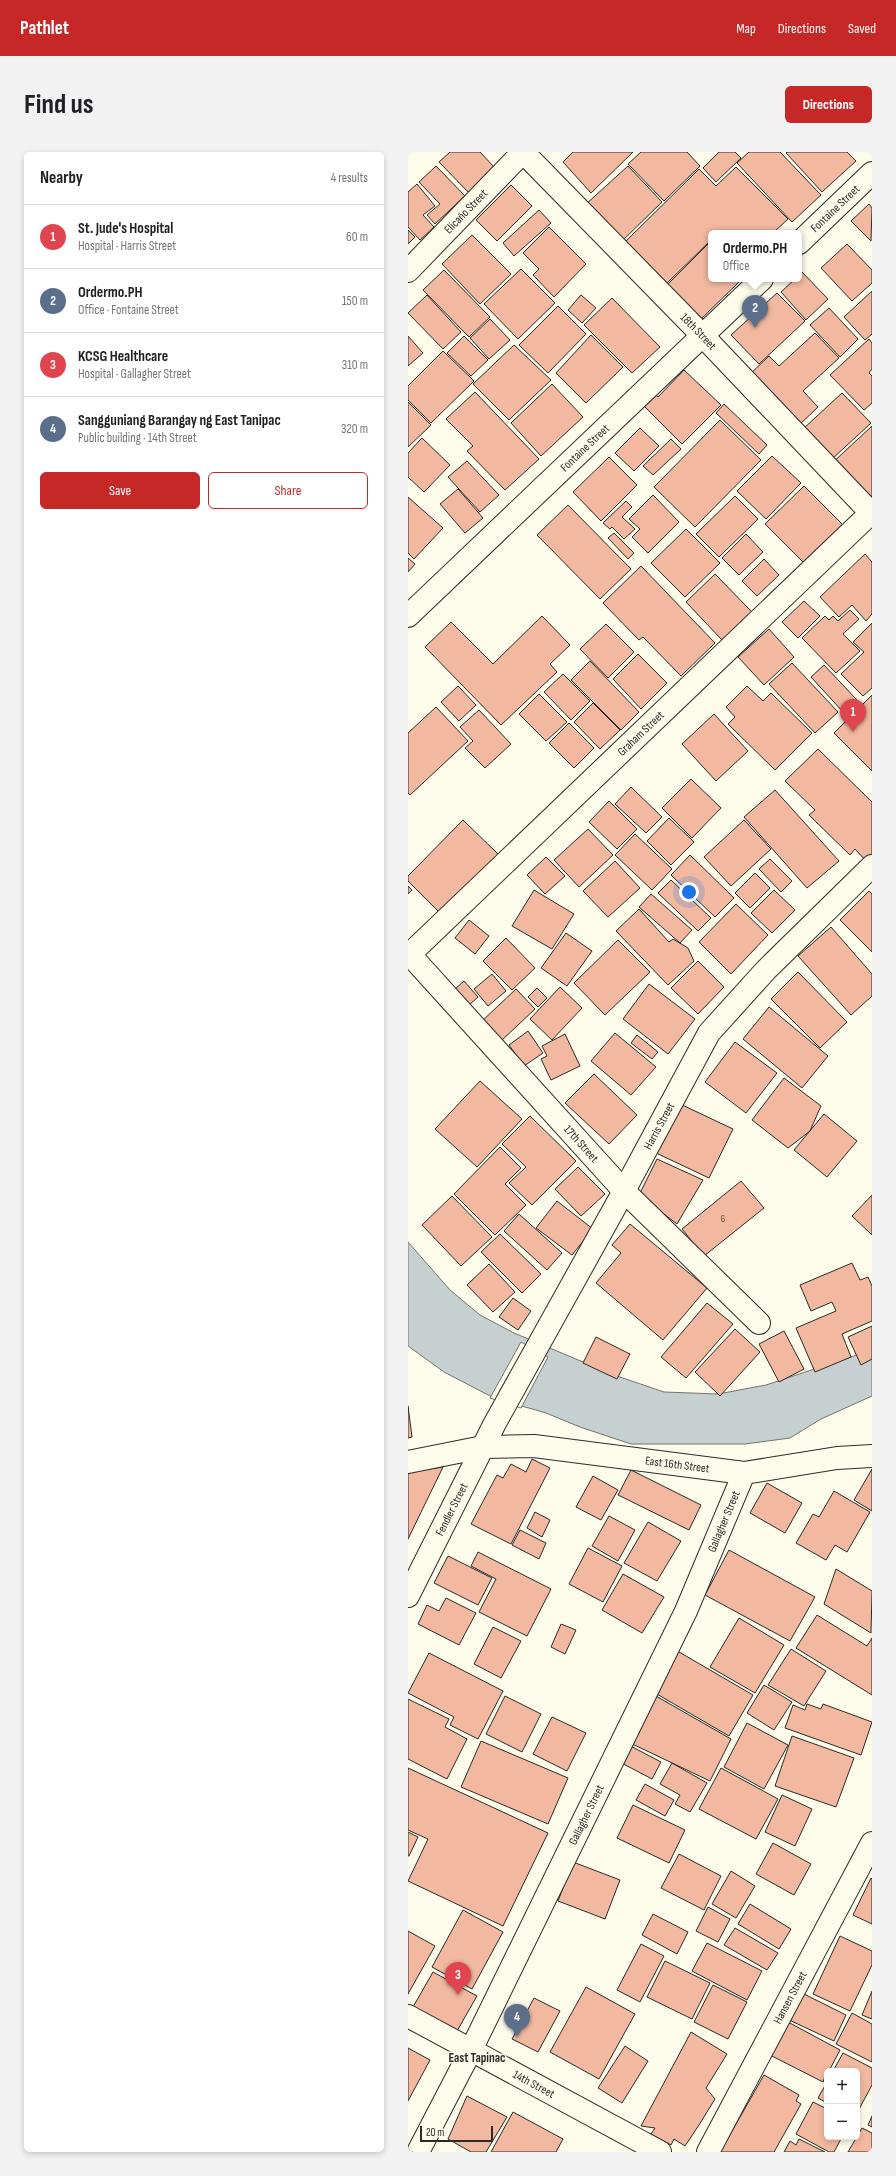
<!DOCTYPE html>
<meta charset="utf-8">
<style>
body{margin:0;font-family:"Sofia Sans Condensed",sans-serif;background:#f2f2f2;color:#202124}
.controls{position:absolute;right:12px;bottom:12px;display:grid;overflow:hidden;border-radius:6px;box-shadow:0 2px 6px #0003}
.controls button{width:36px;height:36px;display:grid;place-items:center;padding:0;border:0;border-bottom:1px solid #e0e0e0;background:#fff;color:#202124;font:20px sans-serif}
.scale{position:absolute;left:12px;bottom:10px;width:73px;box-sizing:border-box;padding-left:4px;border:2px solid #2b2b2b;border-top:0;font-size:11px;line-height:14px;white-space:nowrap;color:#2b2b2b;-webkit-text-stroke:3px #fdfbea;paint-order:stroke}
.you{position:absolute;left:281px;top:740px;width:14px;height:14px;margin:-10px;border:3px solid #fff;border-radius:50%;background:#1a73e8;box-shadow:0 0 0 6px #1a73e833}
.badge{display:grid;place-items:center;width:26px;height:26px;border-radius:50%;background:#c62828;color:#fff;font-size:13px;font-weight:700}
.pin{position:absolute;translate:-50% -33px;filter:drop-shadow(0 1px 2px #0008)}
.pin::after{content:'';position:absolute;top:21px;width:14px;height:12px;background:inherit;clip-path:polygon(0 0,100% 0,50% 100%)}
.popup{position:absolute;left:300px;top:78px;width:94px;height:52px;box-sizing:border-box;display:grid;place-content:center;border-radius:6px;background:#fff;filter:drop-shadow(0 1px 3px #0005);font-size:13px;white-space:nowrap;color:#757577}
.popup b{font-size:15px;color:#202124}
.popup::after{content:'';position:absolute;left:50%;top:100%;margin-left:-8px;border:8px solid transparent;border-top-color:#fff}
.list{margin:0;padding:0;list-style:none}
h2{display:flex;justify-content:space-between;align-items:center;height:52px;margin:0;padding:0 16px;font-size:17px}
h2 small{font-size:13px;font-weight:400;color:#757577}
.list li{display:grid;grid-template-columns:26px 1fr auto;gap:12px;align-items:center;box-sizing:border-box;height:64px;padding:0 16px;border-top:1px solid #e0e0e0}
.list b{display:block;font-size:15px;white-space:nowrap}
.list p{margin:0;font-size:13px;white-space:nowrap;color:#757577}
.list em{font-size:13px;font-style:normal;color:#757577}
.actions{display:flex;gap:8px;padding:12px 16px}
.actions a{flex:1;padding:9px 0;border:1px solid #c62828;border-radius:6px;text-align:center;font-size:14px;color:#c62828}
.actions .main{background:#c62828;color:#fff}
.map{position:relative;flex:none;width:464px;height:2000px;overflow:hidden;border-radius:6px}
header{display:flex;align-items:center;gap:24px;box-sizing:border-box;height:56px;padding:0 20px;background:#c62828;color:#fff}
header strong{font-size:19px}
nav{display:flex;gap:22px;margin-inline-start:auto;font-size:14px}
.intro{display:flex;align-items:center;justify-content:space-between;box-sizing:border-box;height:96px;padding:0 24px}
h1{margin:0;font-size:28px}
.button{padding:10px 18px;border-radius:6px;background:#c62828;color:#fff;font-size:14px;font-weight:700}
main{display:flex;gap:24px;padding:0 24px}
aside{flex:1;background:#fff;border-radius:6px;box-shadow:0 2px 6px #0003}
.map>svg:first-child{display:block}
.water{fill:#c7d0d0;stroke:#74746e}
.pier{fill:#fdfbea;stroke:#74746e}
.building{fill:#f2b8a0;stroke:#2b2b2b}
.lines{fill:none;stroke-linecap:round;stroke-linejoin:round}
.minor-casing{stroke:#2b2b2b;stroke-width:24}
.tertiary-casing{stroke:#2b2b2b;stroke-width:24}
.secondary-casing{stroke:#2b2b2b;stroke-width:24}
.minor{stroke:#fdfbea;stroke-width:22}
.tertiary{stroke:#fdfbea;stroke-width:22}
.secondary{stroke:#fdfbea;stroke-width:22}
.labels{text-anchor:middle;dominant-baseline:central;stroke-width:3;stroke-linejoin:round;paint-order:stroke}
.number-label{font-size:10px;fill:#5d4e48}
.street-label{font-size:12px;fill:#2b2b2b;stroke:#fdfbea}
.neighbourhood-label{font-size:13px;font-weight:bold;fill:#2b2b2b;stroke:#fdfbea}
</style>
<header>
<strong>Pathlet</strong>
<nav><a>Map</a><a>Directions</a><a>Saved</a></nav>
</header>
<div class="intro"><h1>Find us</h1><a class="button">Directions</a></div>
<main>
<aside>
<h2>Nearby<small>4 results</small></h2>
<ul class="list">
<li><span class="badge" style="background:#e0444e">1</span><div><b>St. Jude's Hospital</b><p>Hospital · Harris Street</p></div><em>60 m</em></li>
<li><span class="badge" style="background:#5c6f8a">2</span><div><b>Ordermo.PH</b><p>Office · Fontaine Street</p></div><em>150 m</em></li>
<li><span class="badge" style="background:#e0444e">3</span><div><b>KCSG Healthcare</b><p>Hospital · Gallagher Street</p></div><em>310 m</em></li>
<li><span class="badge" style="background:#5c6f8a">4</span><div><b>Sangguniang Barangay ng East Tanipac</b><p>Public building · 14th Street</p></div><em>320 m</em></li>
</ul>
<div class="actions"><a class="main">Save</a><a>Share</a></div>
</aside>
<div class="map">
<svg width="464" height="2000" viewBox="0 0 464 2000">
<rect width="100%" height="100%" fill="#fdfbea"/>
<path class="water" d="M0 1090 42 1138 72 1163 106 1181 206 1223 256 1240 310 1242 358 1233 464 1198V1244L413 1267 382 1286 337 1292H223L172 1275 138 1261 86 1246 36 1220 0 1194Z"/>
<path class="pier" d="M113 1190 140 1205 113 1256 82 1246Z"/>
<path class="building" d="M42 0H72L87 16 61 41 31 10Z
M165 0H225L183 41 155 10Z
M233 0H279L292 14 256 49 220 12Z
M311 0H327L333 6 308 30 295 16Z
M341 0H372L413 43 384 70 329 11Z
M379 0H439L448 9 414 40 378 1Z
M28 14 57 44 27 72 19 63 32 52 11 30Z
M220 14 254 50 212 91 177 53Z
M328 15 380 67 365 81H303V88L256 134 215 92 291 17 308 34Z
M9 32 27 54 15 63 26 75 12 88 0 75V40Z
M103 33 124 54 89 89 68 68Z
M461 52 464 56 463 89 443 69Z
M131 58 143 71 106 104 95 91Z
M141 75 178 112 146 145 125 123 131 117 115 101Z
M0 78 7 85 0 92Z
M64 83 103 122 72 152 34 112Z
M303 89V127H334L288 172 254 138Z
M439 92 464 118V131L444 149 413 116Z
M113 117 147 151 110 187 76 152Z
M36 118 82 165 61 185 15 138Z
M394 120 420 147 398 168 373 140 387 127H391V123Z
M464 139V182L457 188 436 165Z
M369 141 397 169 351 212 323 183Z
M19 143 53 180 35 197 0 161Z
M173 143 188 156 174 171 160 158Z
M204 146 252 195 224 221 176 173Z
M150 154 178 182 140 221 111 193Z
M421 156 450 187 432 205 402 173Z
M82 167 102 188 81 207 62 186Z
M407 181 431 206 395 239 410 255 387 277 339 225 361 204 371 214Z
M183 183 215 215 178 251 148 221Z
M0 184 15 201 0 214Z
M56 184 80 208 63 224 39 201Z
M461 187 464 191V217L461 221 464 224V251L456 258 422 223Z
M106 193 143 228 101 268 65 232Z
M35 199 66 229 23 271 0 248V234Z
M276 218 313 253 274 292 235 253 246 241 250 245Z
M144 232 175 265 133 304 103 271Z
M67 240 131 307 97 338 59 299 65 294 38 267Z
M434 241 463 271 423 308 395 277Z
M0 250 23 273 0 295Z
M316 252 359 293 351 302 308 261Z
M312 268 353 308 287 375 246 335Z
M464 274V356L422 313Z
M232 276 251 294 226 319 207 301Z
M14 286 42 313 16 340 0 325V301Z
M263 287 273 297 245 323 235 314Z
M364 304 393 331 358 367 329 339Z
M201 305 229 333 193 369 165 340Z
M59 309 91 343 72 360 40 325Z
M396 334 435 373 397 412 357 372Z
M50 337 75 366 57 381 32 352Z
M245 343 271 370 240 401 224 385 232 377 221 367Z
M327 344 350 367 311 405 288 382Z
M0 345 35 376 6 407 0 401Z
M218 349 224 355 214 365 227 377 216 387 204 375 202 377 195 371Z
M160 353 223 417 192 447 129 383Z
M278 377 312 411 277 445 243 411Z
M206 381 226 401 220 407 200 386Z
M338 382 355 400 331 423 314 406Z
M457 402 464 410V462L458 469 444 453 431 465 412 445Z
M0 406 7 412 0 420Z
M356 407 371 423 349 444 334 429Z
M233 414 307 491 273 524 235 485 231 488 195 451Z
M307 422 344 460 314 488 278 450Z
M396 449 412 464 390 486 374 470Z
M442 458 451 467 435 482 452 499 428 521 394 486 417 464 421 468 425 464 430 469Z
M134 464 162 493 142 512 149 520 93 573 17 495 43 470 85 512Z
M464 471V536L455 544 433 522 456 500 445 490Z
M198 472 226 500 200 526 172 497Z
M361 477 386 505 356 533 330 505Z
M230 502 259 531 233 557 205 527Z
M182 509 231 560 213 578 163 528Z
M384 511 430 560 407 581 361 532Z
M416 513 449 548 435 560 403 525Z
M155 522 182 549 163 568 136 540Z
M50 534 68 553 51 569 33 550Z
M339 534 355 549 363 541 404 581 367 618 320 572 327 565 318 555Z
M131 542 159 570 138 589 111 562Z
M464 543V619L426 581Z
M185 551 212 578 192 597 166 570Z
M28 555 60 589 2 643 0 641V581Z
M71 558 103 592 77 616 57 596 65 589 52 575Z
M306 562 340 599 308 629 274 592Z
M161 571 186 596 166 616 141 591Z
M410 597 464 650V703L458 709 447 697 442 703 401 663 407 658 377 629Z
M283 627 313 656 284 686 254 656Z
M223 635 254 665 238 681 207 652Z
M367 638 431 709 399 736 336 665Z
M201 649 229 677 209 697 181 670Z
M261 666 286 690 263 713 239 689Z
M55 668 91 703 33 762 0 729V724Z
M336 668 363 697 323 734 296 705Z
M180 677 205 703 171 735 146 708Z
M227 682 264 717 244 738 207 703Z
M282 703 326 746 307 765 263 723Z
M138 705 157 724 137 742 119 723Z
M362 707 384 729 373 740 351 717Z
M207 709 232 736 200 765 175 739Z
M347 721 362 736 342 756 327 741Z
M263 728 303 766 290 779 250 741Z
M0 734 4 738 0 742Z
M126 738 166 762 144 797 104 774Z
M366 738 387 758 364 781 343 761Z
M461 739 464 742V800L432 768Z
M243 742 284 778 272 791 231 755Z
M328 752 360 783 323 822 291 790Z
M231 757 261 790 265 787 280 796 286 809 260 833 208 779Z
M61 768 81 784 67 802 47 786Z
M423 775 464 822V844L443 863 390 804Z
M158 781 184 799 159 834 133 816Z
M98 786 127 816 104 838 75 809Z
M210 788 242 820 197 863 166 831Z
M290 809 316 835 290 862 263 836Z
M390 820 439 870 412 896 363 847Z
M84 822 98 839 80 854 66 837Z
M56 829 70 845 60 854 46 838Z
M241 832 287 867 260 902 215 867Z
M152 835 174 856 144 888 122 867Z
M129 836 139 846 130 855 120 845Z
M108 837 127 857 92 890 73 870Z
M361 855 420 904 394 936 335 887Z
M120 879 135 901 116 914 101 893Z
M207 881 248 915 223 943 183 909Z
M157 882 172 914 143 928 133 907 139 904 134 894Z
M229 883 250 900 244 907 223 891Z
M327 890 369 921 338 961 297 930Z
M186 922 229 963 201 992 157 951Z
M376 926 413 954 402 979 380 996 344 968Z
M72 929 114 967 69 1015 27 977Z
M270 951 325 977 301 1026 246 1000Z
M416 962 449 989 419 1025 386 998Z
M122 964 168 1009 124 1053 101 1031 118 1015 94 992Z
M92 995 113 1016 97 1032 118 1053 87 1083 46 1042Z
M249 1007 295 1028 269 1072 231 1043Z
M170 1015 197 1042 173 1064 147 1037Z
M333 1029 356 1056 296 1104 274 1077Z
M464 1043V1083L444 1064Z
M44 1044 84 1085 53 1114 14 1073Z
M149 1049 185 1077 164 1103 128 1076Z
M111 1062 154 1101 139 1118 96 1079Z
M222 1072 299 1136 255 1188 188 1131 213 1101 204 1093Z
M92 1082 133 1122 114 1141 73 1100Z
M444 1111 452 1128 460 1125 464 1134V1169L434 1182 443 1205 407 1220 388 1176 428 1159 424 1150 403 1159 392 1133Z
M81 1112 107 1140 85 1160 59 1133Z
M105 1146 123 1159 110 1178 91 1165Z
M299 1151 325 1172 278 1226 253 1205Z
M464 1174V1207L453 1213 440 1185Z
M327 1177 352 1200 312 1244 287 1220Z
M376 1179 396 1217 371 1230 351 1192Z
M188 1185 222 1202 209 1227 175 1211Z
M0 1254 4 1285 0 1286Z
M124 1307 142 1316 103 1392 63 1372 89 1323 95 1326 103 1312 118 1320Z
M35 1315 0 1387V1320Z
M464 1317V1359L446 1348Z
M223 1318 293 1353 281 1378 210 1343Z
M185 1324 210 1338 193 1368 168 1355Z
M359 1331 394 1351 377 1381 342 1361Z
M426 1339 462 1360 439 1400 427 1393 418 1408 388 1391 405 1362 411 1365Z
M127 1360 142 1368 134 1385 119 1376Z
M201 1364 227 1378 210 1409 184 1394Z
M240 1370 273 1389 249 1429 216 1411Z
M112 1378 138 1391 131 1407 104 1393Z
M180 1396 214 1414 195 1450 161 1432Z
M321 1398 407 1445 382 1489 297 1443Z
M70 1400 143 1437 119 1484 71 1460 88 1427 63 1414Z
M40 1404 84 1426 70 1453 26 1431Z
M428 1417 464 1439 463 1481 416 1452Z
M215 1422 256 1445 234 1481 194 1458Z
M38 1446 68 1461 51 1493 10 1472 19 1453 31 1459Z
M409 1463 459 1494 464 1486V1543L388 1496Z
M331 1466 376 1493 347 1541 302 1515Z
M153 1472 168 1478 157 1502 143 1495Z
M85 1475 113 1489 93 1526 66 1512Z
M266 1497 345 1543 321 1584 242 1538Z
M383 1497 418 1519 396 1554 360 1533Z
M21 1501 95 1539 70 1587 42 1573 46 1565 0 1541Z
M356 1533 384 1550 366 1578 339 1561Z
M241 1540 323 1587 302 1629 218 1589Z
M97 1544 133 1562 114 1600 78 1582Z
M0 1547 41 1567 37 1575 59 1587 39 1627 0 1607Z
M399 1552 413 1557 415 1552 464 1570 453 1603 377 1576 385 1553 397 1558Z
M144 1565 178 1581 159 1619 125 1602Z
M339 1571 380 1593 356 1637 316 1615Z
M384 1584 446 1606 428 1655 367 1634Z
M73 1589 160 1626 140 1672 53 1635Z
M215 1590 253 1610 244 1627 206 1607Z
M264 1611 299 1631 282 1660 267 1652 272 1643 252 1632Z
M0 1616 140 1681 95 1774 0 1729 20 1687 0 1678Z
M313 1616 370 1647 348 1687 291 1657Z
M237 1632 266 1648 257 1664 228 1648Z
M374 1643 404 1657 387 1694 357 1680Z
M225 1653 277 1678 261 1711 209 1686Z
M0 1680 10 1685 1 1704H0Z
M365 1691 403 1712 386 1743 348 1722Z
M271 1702 313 1724 296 1758 253 1736Z
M165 1710 212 1728 197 1767 150 1749Z
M323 1719 347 1734 328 1766 304 1752Z
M463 1726 464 1727V1772L445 1763Z
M342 1752 383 1777 371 1797 330 1772Z
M300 1755 322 1767 310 1790 288 1779Z
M55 1758 95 1780 64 1837 24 1815Z
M245 1762 280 1780 269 1802 234 1783Z
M327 1776 370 1801 359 1818 316 1793Z
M0 1779 27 1794 0 1842Z
M432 1784 464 1799V1813L442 1859 405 1842Z
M299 1791 354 1819 339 1848 284 1819Z
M233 1792 256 1804 232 1850 209 1838Z
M257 1809 302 1831 284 1867 239 1845Z
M25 1820 69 1844 49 1879 5 1855Z
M305 1833 339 1850 320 1887 286 1870Z
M178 1835 227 1862 191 1927 142 1900Z
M390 1839 438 1863 426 1889 377 1866Z
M464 1839V1867L454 1863Z
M126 1846 152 1859 130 1900 104 1887Z
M444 1861 464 1872V1910L428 1892Z
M380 1870 432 1898 421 1919H419L415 1930 362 1903Z
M283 1880 319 1902 298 1936 307 1947 291 1973 277 1994 266 1987 263 1993 243 1982 247 1976 233 1974Z
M217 1894 240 1909 214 1951 190 1936Z
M0 1896 22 1908 0 1949Z
M435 1901 464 1916V1933L449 1961V1919H425Z
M356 1923 391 1943 388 1949 393 1952 366 2000H312Z
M419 1930V1951L410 1946Z
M59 1944 99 1965 78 2000H63L40 1987Z
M405 1950 419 1957V1985H434L426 2000H421L388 1982Z
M105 1960 155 1987 148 2000H83Z
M464 1964V1975L460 1973Z
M454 1976 464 1981V2000H440Z
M391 1987 417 2000H376L382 1989 388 1993Z"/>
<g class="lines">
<defs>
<g id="minor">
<path id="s1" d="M0 119 115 0"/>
<path id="s2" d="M351 1171 216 1039 4 805V800L464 360"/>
<path id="s3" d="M0 1310 75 1295 126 1294 336 1321 429 1306 464 1304"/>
<path id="s4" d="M10 2000 63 1898 278 1459 336 1321"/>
<path id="s5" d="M300 2000 464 1691"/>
</g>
<g id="tertiary">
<path id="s6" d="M391 91 464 21"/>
<path id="s7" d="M0 464 354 127"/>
</g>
<g id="secondary">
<path id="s8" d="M115 0 295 184 464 362"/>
<path id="s9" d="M0 1444 87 1271 216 1039 301 881 358 818 464 714"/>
<path id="s10" d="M0 1864 252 2000"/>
</g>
</defs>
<use href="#minor" class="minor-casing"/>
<use href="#tertiary" class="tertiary-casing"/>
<use href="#secondary" class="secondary-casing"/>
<use href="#minor" class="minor"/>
<use href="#tertiary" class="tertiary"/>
<use href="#secondary" class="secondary"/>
</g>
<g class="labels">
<g class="number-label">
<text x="315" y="1067">6</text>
</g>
<g class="street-label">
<text stroke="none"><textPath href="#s6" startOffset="50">Fontaine Street</textPath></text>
<text stroke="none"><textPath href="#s1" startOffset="83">Elicaño Street</textPath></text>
<text stroke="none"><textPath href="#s8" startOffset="251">18th Street</textPath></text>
<text stroke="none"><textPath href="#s7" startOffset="244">Fontaine Street</textPath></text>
<text stroke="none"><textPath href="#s2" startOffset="826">Graham Street</textPath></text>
<text stroke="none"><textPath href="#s9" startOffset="533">Harris Street</textPath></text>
<text transform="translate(173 992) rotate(48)">17th Street</text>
<text stroke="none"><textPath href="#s3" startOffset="272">East 16th Street</textPath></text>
<text stroke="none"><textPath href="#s9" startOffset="97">Fendler Street</textPath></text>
<text stroke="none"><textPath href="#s4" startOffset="701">Gallagher Street</textPath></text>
<text stroke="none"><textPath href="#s4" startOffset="377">Gallagher Street</textPath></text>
<text stroke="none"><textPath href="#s5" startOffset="175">Hansen Street</textPath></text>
<text stroke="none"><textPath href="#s10" startOffset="143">14th Street</textPath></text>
</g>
<g class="neighbourhood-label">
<text x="69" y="1906">East Tapinac</text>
</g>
</g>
</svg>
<div class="controls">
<button>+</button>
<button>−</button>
</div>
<div class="scale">20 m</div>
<div class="you"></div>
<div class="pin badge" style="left:445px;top:580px;background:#e0444e">1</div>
<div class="pin badge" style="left:347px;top:176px;background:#5c6f8a">2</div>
<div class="popup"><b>Ordermo.PH</b>Office</div>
<div class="pin badge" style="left:50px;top:1843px;background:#e0444e">3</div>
<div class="pin badge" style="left:109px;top:1885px;background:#5c6f8a">4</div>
</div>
</main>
